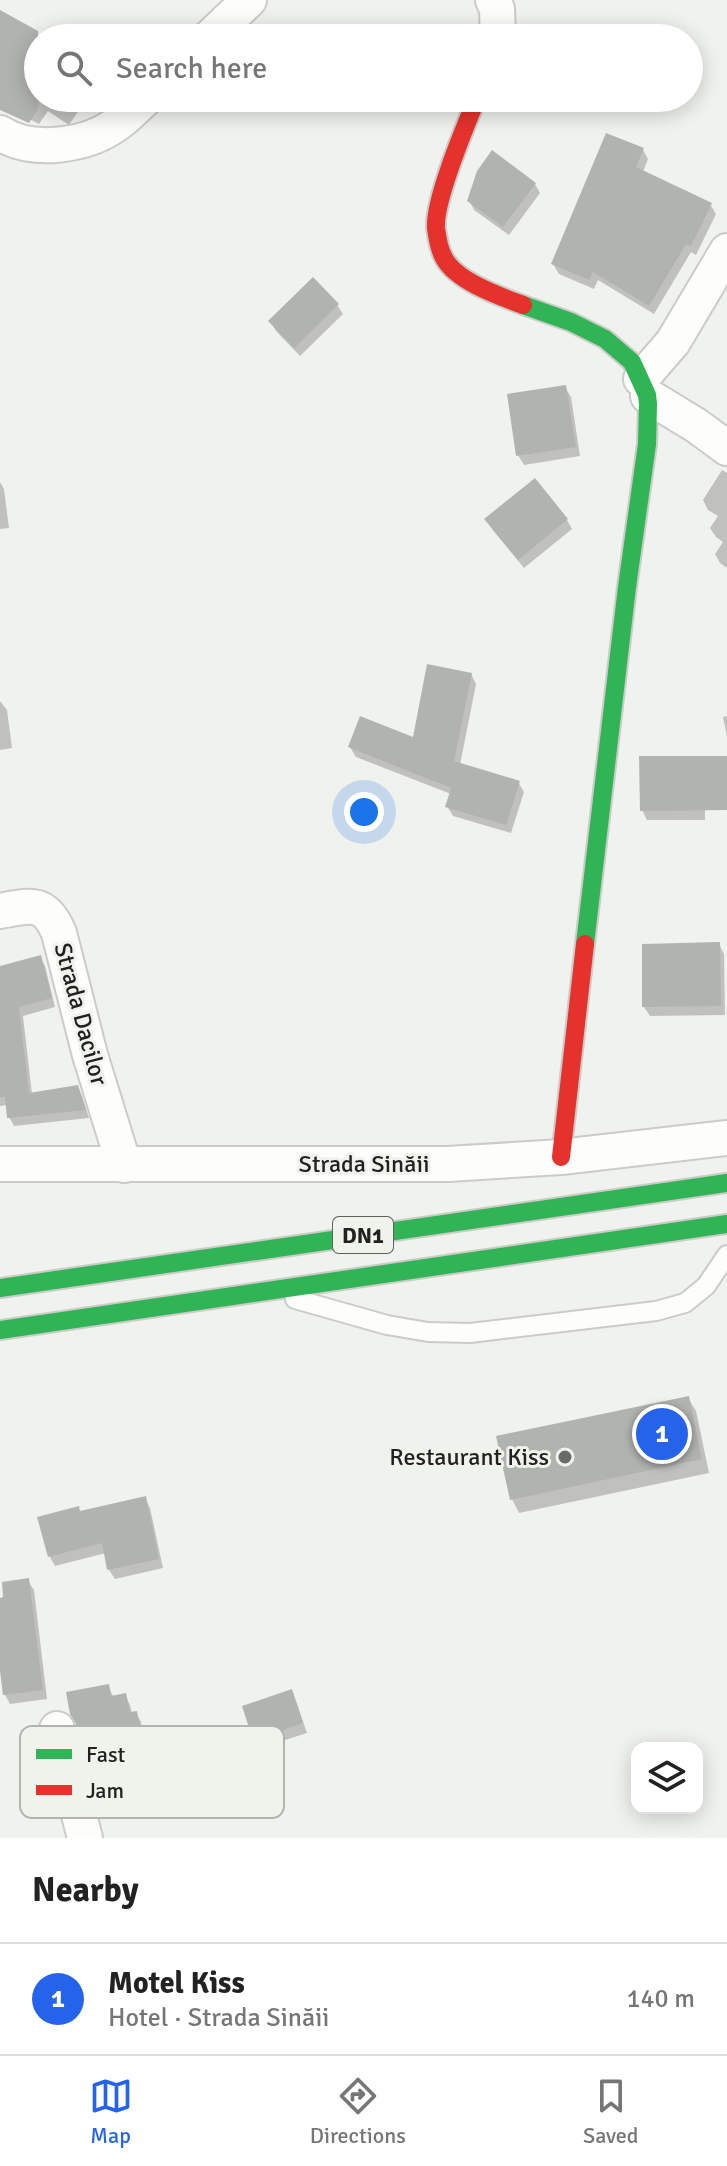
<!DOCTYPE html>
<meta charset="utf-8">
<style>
body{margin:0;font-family:Signika,sans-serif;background:#f2f2f2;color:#222}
.controls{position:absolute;right:24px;bottom:24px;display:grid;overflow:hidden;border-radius:16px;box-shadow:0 4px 20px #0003}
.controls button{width:72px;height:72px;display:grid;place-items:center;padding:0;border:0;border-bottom:2px solid #e0e0e0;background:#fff;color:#222;font:40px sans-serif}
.you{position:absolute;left:364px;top:812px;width:28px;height:28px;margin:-20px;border:6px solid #fff;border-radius:50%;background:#1a73e8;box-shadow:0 0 0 12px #1a73e833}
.badge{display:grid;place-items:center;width:52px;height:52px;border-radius:50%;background:#2563eb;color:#fff;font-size:26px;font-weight:700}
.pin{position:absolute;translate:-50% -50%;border:4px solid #fff;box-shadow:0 2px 8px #0006}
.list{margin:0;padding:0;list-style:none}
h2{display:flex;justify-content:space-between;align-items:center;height:104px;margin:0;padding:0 32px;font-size:34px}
h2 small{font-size:26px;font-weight:400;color:#767676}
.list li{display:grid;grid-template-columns:52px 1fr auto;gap:24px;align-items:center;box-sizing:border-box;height:112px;padding:0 32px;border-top:2px solid #e0e0e0}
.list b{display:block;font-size:30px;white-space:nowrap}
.list p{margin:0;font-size:26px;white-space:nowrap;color:#767676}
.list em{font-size:26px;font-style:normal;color:#767676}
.icon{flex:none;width:44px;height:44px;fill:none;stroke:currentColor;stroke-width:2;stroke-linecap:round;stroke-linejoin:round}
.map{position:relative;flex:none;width:727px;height:1838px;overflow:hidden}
.search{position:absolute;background:#fff;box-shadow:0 4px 20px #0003;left:24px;right:24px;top:24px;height:88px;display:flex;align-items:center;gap:20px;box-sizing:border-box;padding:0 28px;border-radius:44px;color:#767676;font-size:30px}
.sheet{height:216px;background:#fff}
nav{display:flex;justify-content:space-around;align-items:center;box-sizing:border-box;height:112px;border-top:2px solid #e0e0e0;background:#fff;font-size:22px;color:#767676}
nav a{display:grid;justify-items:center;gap:4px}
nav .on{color:#2563eb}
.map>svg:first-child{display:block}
.shadow{fill:#0003}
.building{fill:#b1b3af}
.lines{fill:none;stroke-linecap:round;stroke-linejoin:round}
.lane-casing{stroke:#cbccc8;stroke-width:22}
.street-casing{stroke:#cbccc8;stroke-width:38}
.fast-casing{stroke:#cbccc8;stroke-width:22}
.jam-casing{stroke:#cbccc8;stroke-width:22}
.lane{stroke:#fdfdfc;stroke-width:18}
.street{stroke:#fdfdfc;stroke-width:34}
.fast{stroke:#30b455;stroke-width:18}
.jam{stroke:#e5322d;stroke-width:18}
.poi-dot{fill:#696b68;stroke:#f0f3ec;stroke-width:3}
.labels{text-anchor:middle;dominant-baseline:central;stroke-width:6;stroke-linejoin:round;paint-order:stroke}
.shield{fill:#f0f3ec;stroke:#5f615d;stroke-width:2}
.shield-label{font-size:22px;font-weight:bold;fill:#212220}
.street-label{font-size:24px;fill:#212220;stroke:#f0f3ec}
.poi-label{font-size:24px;fill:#212220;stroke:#f0f3ec;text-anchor:end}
.key{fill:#f0f3ec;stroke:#b2b4af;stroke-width:2}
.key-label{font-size:22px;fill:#212220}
</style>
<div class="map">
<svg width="727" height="1838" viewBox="0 0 727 1838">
<rect width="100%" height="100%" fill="#f0f2ed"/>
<path class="shadow" d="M0 13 38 41V98H87L69 125 48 111 39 124 0 103Z
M643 150 648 159 643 172 710 204 716 214 696 255 691 252 654 314 598 280 594 289 559 274 553 264Z
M535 184 540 193 509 235 474 210 469 200Z
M337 305 343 314 300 356 276 331 271 322Z
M565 387 571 397 580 456 524 465 518 455Z
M722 470 727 473V568L720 563 715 554 723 542 716 537 710 528 718 516 708 510 703 500Z
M0 482 4 489 9 528 0 529Z
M567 520 572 529 524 568 492 529Z
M471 674 476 684 460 765 518 782 524 792 511 833 453 816 447 806 451 794 356 757 350 747 414 740Z
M0 701 7 710 12 748 0 750Z
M727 716V736L723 717Z
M705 767V820H647L642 810Z
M719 944 724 954 725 1015 650 1016 644 1007Z
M40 958 45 966 55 1007 23 1016 32 1094 77 1087 82 1096 89 1118 14 1126 9 1117 8 1105 0 1106V968Z
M688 1398 696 1411 709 1473 519 1513 512 1499Z
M145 1499 150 1508 163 1568 115 1579 109 1570 106 1553 55 1566 50 1557 39 1519 81 1513Z
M28 1581 34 1590 47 1699 10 1704 5 1695 0 1661V1600Z
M108 1686 113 1696 125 1695 130 1705 132 1714 136 1713 141 1722 148 1759 169 1761 185 1798 155 1812 136 1771 96 1780 90 1770Z
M291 1692 296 1701 307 1733 260 1748 255 1739Z"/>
<path class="building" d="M0 10 38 31V109L29 123 0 110Z
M606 133 644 148 636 167 712 203 691 246 686 244 649 306 593 272 589 280 551 264Z
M492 150 536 183 503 227 467 201 477 171Z
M313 277 339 304 294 348 268 321Z
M566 385 576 447 516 456 507 394Z
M535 478 568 519 518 560 484 519Z
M427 664 472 673 454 761 520 781 506 825 445 807 451 788 348 747 360 716 413 737Z
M639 756H727V810L640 811Z
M720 942 721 1006 642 1007V944Z
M41 955 52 998 19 1007 29 1093 78 1085 86 1110 7 1118 5 1097H0V966Z
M689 1396 702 1459 510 1500 496 1436Z
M146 1496 159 1559 107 1570 102 1543 48 1557 37 1517 79 1506 80 1511Z
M29 1578 43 1690 3 1695 0 1671V1598L3 1597 2 1582Z
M109 1684 111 1696 126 1693 130 1712 137 1711 146 1758 164 1749 182 1788 148 1804 130 1764 139 1761 88 1771 76 1724 70 1714 66 1692Z
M292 1689 303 1723 253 1740 242 1706Z"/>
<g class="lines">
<defs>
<path id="lane" d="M295 1299 387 1325 428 1332 470 1333 656 1311 685 1303 706 1286 727 1255"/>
<path id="street" d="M493 0 497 9 498 38
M209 38 249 0
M0 133C32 154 88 146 118 123 128 116 137 106 146 98
M641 379 673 342 727 251
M648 396 697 426 727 448
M0 911C31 905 45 900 59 933L90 1055 124 1165
M0 1164H448L561 1157 727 1138
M57 1729 85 1838"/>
<path id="fast" d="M523 305 571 322 605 339 632 362 647 395 648 404 647 444 627 587 585 944
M0 1288 727 1183
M0 1330 727 1224"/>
<path id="jam" d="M477 98C465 127 434 200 436 228 437 236 440 251 444 258 456 281 499 296 523 305
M561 1157 585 944"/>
</defs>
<use href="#lane" class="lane-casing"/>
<use href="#street" class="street-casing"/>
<use href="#fast" class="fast-casing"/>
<use href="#jam" class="jam-casing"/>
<use href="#lane" class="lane"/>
<use href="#street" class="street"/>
<use href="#fast" class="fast"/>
<use href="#jam" class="jam"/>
</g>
<circle class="poi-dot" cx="565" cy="1457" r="8"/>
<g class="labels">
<rect class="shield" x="333" y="1217" width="60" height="36" rx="6"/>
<g class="shield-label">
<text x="363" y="1235">DN1</text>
</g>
<g class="street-label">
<text transform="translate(81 1014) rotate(75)">Strada Dacilor</text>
<text x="364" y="1164">Strada Sinăii</text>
</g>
<g class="poi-label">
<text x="549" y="1457">Restaurant Kiss</text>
</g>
</g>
<rect x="20" y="1726" width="264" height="92" rx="12" class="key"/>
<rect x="36" y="1749" width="36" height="10" fill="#30b455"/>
<rect x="36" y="1785" width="36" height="10" fill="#e5322d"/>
<g class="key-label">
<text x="86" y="1762">Fast</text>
<text x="86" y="1798">Jam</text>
</g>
</svg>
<div class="controls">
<button><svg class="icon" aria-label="layers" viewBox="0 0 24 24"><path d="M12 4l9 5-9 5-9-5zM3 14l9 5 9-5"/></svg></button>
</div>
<div class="you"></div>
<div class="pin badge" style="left:662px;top:1434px">1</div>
<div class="search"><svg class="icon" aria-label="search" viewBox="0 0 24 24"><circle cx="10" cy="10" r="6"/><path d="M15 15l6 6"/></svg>Search here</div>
</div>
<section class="sheet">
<h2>Nearby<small></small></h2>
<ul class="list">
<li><span class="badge">1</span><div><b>Motel Kiss</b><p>Hotel · Strada Sinăii</p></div><em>140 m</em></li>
</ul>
</section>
<nav>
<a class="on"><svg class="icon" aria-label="map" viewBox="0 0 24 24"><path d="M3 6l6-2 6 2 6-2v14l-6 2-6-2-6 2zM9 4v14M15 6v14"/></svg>Map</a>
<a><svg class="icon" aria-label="directions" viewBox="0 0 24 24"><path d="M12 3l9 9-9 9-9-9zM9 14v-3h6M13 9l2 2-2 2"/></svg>Directions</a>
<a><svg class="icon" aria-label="saved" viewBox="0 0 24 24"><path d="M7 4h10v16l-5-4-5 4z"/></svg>Saved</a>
</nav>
